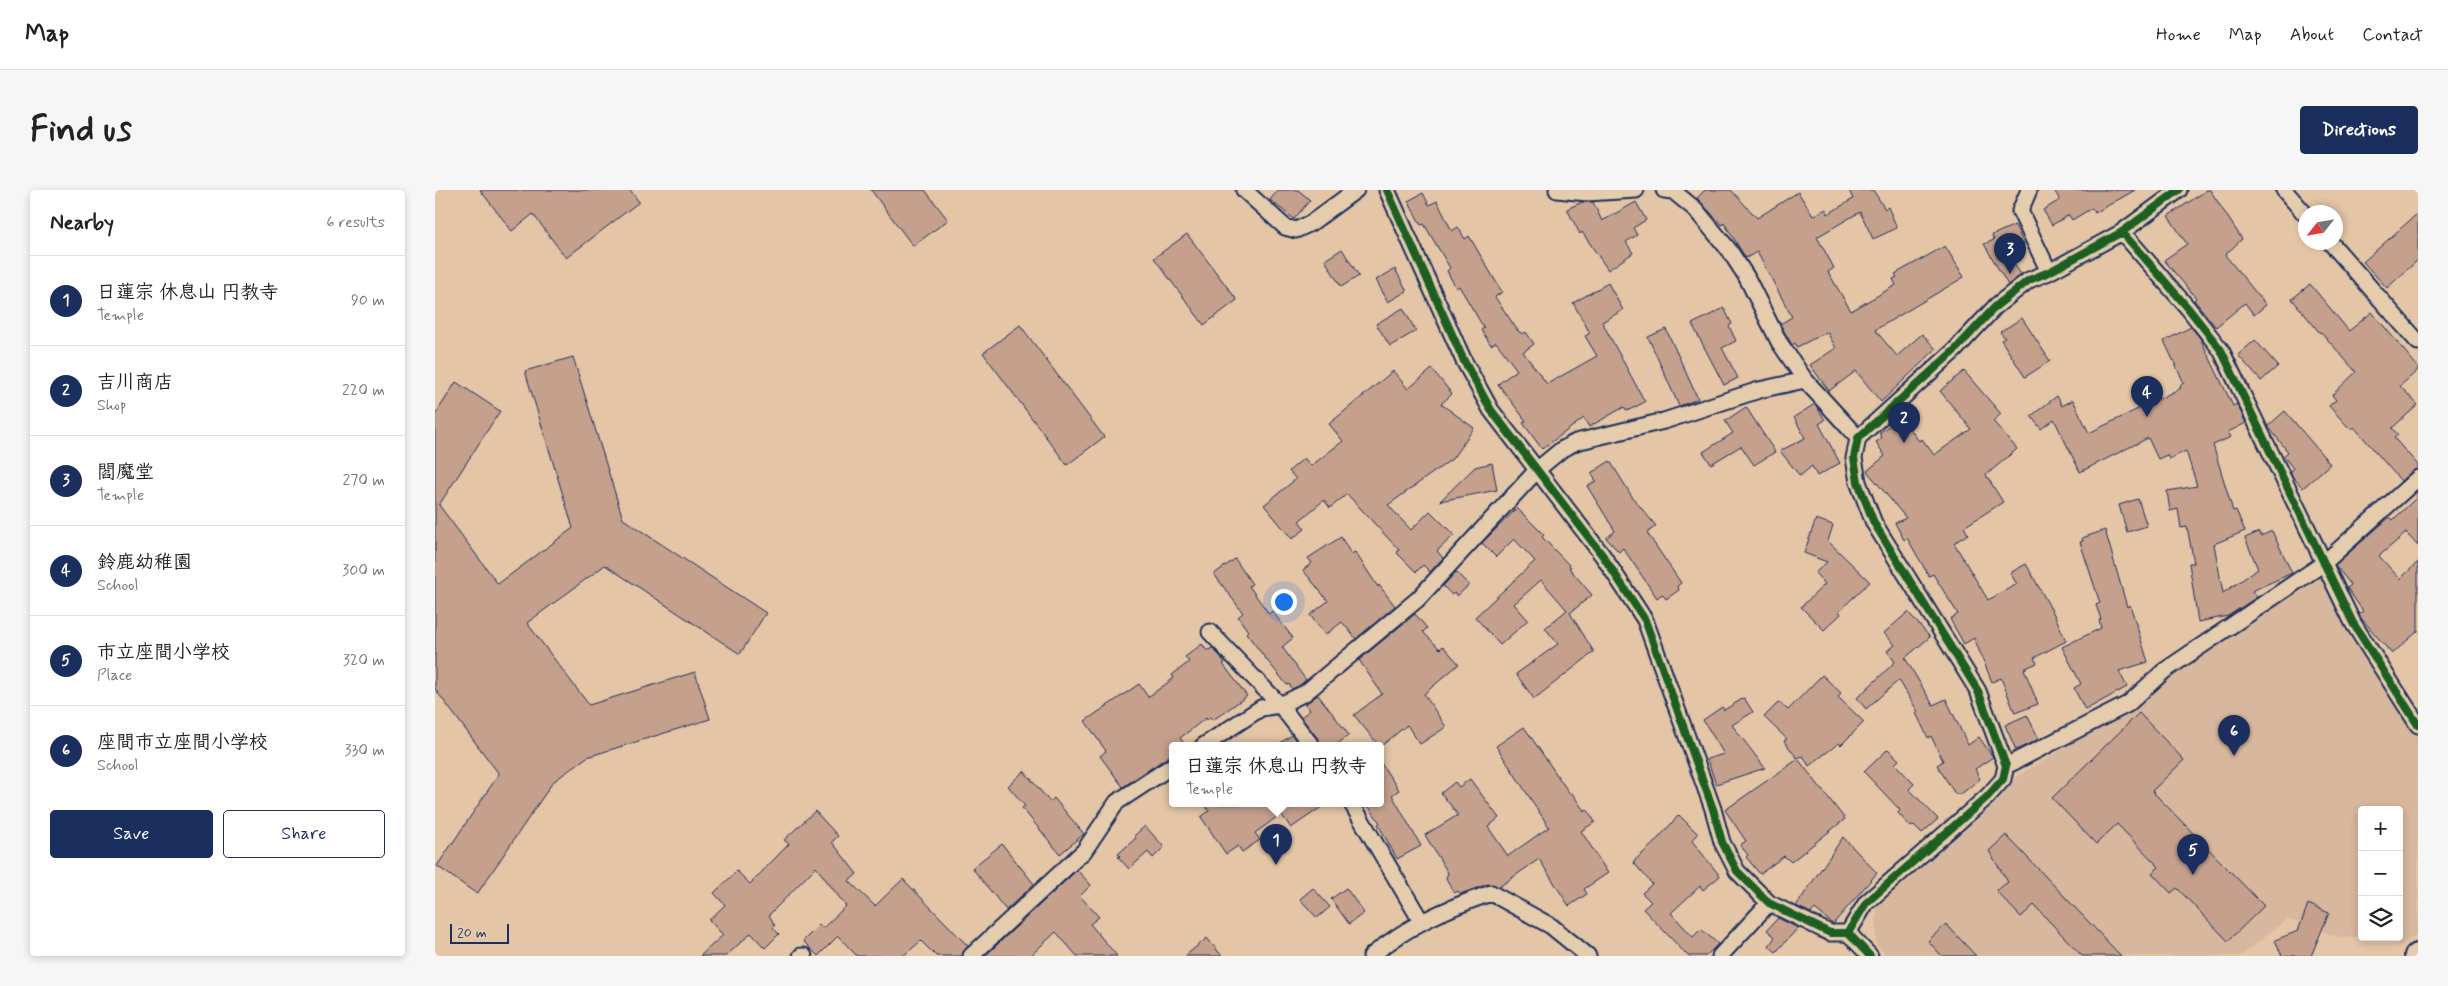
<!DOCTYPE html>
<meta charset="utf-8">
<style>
body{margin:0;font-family:Mynerve,"Klee One",sans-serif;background:#f6f6f6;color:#222}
.controls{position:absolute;right:15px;bottom:15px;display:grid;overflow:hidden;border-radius:5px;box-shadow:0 2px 8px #0003}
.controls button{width:45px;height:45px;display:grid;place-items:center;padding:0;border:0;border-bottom:1px solid #e0e0e0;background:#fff;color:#222;font:25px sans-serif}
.compass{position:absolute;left:1863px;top:15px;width:45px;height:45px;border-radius:50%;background:#fff;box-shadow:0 2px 8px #0003;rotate:239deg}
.scale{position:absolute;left:15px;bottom:12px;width:59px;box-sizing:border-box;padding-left:5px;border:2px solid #1b2f5e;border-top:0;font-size:14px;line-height:18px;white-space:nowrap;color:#1b2f5e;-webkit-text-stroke:4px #e4ccad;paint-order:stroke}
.you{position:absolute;left:848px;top:411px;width:18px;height:18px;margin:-12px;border:4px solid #fff;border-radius:50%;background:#1a73e8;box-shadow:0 0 0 8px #1a73e833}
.badge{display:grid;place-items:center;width:32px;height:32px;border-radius:50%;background:#1b2f5e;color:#fff;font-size:16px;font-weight:700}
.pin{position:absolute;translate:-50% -41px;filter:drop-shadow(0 1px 2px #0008)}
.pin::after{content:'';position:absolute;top:26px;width:18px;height:15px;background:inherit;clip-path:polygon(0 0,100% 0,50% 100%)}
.popup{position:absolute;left:734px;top:552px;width:215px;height:65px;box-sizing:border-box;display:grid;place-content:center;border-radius:5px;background:#fff;filter:drop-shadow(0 1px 4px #0005);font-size:16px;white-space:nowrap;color:#767676}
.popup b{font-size:19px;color:#222}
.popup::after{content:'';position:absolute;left:50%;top:100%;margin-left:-10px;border:10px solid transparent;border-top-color:#fff}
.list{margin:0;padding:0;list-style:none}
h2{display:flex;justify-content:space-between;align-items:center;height:65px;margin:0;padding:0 20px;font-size:21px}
h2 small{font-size:16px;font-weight:400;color:#767676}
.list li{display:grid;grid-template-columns:32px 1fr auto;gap:15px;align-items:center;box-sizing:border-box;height:90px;padding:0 20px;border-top:1px solid #e0e0e0}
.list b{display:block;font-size:19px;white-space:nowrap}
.list p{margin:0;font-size:16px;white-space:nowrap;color:#767676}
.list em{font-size:16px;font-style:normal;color:#767676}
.actions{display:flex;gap:10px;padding:15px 20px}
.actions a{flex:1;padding:11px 0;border:1px solid #1b2f5e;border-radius:5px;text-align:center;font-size:18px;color:#1b2f5e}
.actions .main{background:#1b2f5e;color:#fff}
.icon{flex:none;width:28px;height:28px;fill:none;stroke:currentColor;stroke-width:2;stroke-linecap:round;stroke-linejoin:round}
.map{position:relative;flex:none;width:1983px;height:766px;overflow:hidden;border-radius:5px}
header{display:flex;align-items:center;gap:30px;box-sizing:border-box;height:70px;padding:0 25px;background:#fff;border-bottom:1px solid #e0e0e0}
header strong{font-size:24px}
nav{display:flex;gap:28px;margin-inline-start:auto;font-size:18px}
.intro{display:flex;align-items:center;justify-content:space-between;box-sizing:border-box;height:120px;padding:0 30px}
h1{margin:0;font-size:35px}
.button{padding:12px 22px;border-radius:5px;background:#1b2f5e;color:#fff;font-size:18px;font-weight:700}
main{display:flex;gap:30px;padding:0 30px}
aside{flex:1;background:#fff;border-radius:5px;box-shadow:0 2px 8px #0003}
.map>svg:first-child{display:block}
.built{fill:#d7b79d}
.building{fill:#c5a08d;stroke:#1b2f5e}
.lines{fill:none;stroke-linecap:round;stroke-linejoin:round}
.minor-casing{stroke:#1b2f5e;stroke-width:19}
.primary-casing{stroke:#1b2f5e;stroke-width:28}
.minor{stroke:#e4ccad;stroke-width:15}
.primary{stroke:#e4ccad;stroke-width:24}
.cycleway-casing{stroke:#e4ccad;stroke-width:11}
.cycleway{stroke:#1b5e20;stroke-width:8}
</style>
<header>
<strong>Map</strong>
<nav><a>Home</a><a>Map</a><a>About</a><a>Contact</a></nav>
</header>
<div class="intro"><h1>Find us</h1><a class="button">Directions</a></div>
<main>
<aside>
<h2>Nearby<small>6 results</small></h2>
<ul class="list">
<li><span class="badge">1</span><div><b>日蓮宗 休息山 円教寺</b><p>Temple</p></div><em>90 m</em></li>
<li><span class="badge">2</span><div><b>吉川商店</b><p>Shop</p></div><em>220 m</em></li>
<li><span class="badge">3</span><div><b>閻魔堂</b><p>Temple</p></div><em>270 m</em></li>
<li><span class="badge">4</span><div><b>鈴鹿幼稚園</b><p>School</p></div><em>300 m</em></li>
<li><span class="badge">5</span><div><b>市立座間小学校</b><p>Place</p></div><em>320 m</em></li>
<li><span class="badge">6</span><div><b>座間市立座間小学校</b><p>School</p></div><em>330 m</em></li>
</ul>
<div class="actions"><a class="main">Save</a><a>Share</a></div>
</aside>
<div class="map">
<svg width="1983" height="766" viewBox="0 0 1983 766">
<rect width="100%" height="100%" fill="#e4c5a6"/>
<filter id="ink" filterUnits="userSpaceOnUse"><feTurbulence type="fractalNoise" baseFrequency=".02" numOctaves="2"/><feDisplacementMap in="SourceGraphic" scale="10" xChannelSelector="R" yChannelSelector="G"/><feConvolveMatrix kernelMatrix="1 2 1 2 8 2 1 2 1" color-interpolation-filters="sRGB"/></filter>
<g filter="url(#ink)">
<path class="built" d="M1886 386 1924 455 1983 546V743L1963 757 1958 749 1953 747H1964V620H1927V746L1907 748 1852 729 1805 766H1453L1441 754 1442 717 1554 619 1583 586 1699 516 1734 485Z"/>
<path class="building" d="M45 0H195L204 12 131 68 98 24 77 41Z
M436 0H490L513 30 478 56Z
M843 0H863L875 10 859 29 835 10Z
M1270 0H1296L1322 28 1363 2 1378 26 1391 19 1393 24 1418 9 1414 0H1438L1450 19 1453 17 1462 38 1438 49 1425 22 1382 47 1399 78 1393 82 1416 121 1461 95 1458 89 1462 87 1460 84 1510 56 1529 87 1440 140 1462 166 1487 144 1501 159 1446 212 1421 181 1394 201 1375 175 1401 158 1392 142 1362 157 1360 153 1357 155 1345 134 1357 127 1322 62 1311 68 1289 33 1287 35 1262 8Z
M1619 0H1700L1660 23 1657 18 1637 30 1634 25 1617 35 1608 20 1625 10Z
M1772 0H1775L1807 49 1790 65 1831 115 1819 125 1810 113 1781 137 1759 110 1761 108 1729 70 1752 54 1733 26Z
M988 3 994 15 1002 11 1017 41 1023 37 1030 49 1034 46 1067 102 1060 107 1083 141 1088 144 1091 142 1099 154 1088 162 1112 194 1162 166 1150 146 1155 143 1138 113 1173 93 1188 120 1167 132 1210 212 1192 221 1189 217 1154 237 1149 228 1107 259 1088 233 1091 231 1063 194 1082 180 1061 152 1056 155 1046 140 1049 138 1024 96 1021 98 1012 81 1015 78 989 34 986 35 973 11Z
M1147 12H1158L1167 31 1201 12 1211 30 1198 38 1202 45 1191 52 1198 63 1173 80 1147 42 1145 44 1132 19Z
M1983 23V70L1952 98 1928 72Z
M1580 35 1589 54 1571 63 1586 84 1573 95 1549 54 1559 50 1557 45Z
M752 44 802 110 769 135 719 68Z
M907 59 924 86 906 97 890 70Z
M960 79 972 101 953 112 941 90Z
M1875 94 1914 141 1937 122 1983 177V180L1965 196 1983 215 1957 238 1963 245 1959 248 1983 275V279L1977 281 1966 291 1919 237 1916 240 1894 216 1901 210 1897 205 1921 182 1886 142 1885 143 1857 109Z
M968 118 981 141 955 156 941 134Z
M1289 118 1297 134 1294 136 1301 151 1287 158 1303 188 1289 195 1257 134Z
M1587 128 1615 171 1590 187 1566 150 1570 148 1565 142Z
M585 135 669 247 632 275 548 163Z
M1756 137 1765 148 1798 216 1802 214 1811 233 1793 242 1796 247 1778 255 1798 321 1801 320 1810 341 1779 354 1788 403 1823 379 1810 348 1824 342 1826 346 1837 341 1857 383 1817 401 1822 407 1793 426 1763 432 1754 373H1759L1752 337 1746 338 1743 319 1735 321 1732 301 1762 296 1751 261 1734 269 1732 265 1723 269 1713 248 1645 282 1619 229 1606 239 1596 226 1622 206 1627 216 1638 210 1654 243 1746 198 1745 195 1749 193 1729 151Z
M1231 139 1263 209 1244 216 1213 147Z
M1820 150 1843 176 1826 191 1803 165Z
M138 167 188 329 331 423 305 464 170 375 92 433 154 515 260 482 275 529 152 567 118 592 42 704 2 676 64 584 0 499V225L21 192 65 221 4 315 63 394 138 338 90 181Z
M997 179 1017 204 1006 214 1039 238 1017 269 953 315 976 340 995 321 1019 345 1002 361 1008 368 995 382 988 375 981 382 962 363 964 360 912 304 895 318 889 310 864 331 870 339 857 349 829 315 861 289 854 281 869 268 876 276 908 251 894 234 958 181 973 199Z
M1529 181 1566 224 1558 231 1582 259 1551 285 1568 312 1529 337 1533 344 1519 353 1553 410 1582 394 1575 383 1591 374 1621 428 1631 451 1599 468 1602 473 1589 479 1603 514 1580 523 1566 488 1557 492 1539 448 1529 454 1515 429 1523 424 1498 384 1494 386 1472 348 1469 350 1460 333 1471 328 1432 281 1450 266 1441 252 1447 248 1444 243 1466 227 1484 251 1487 249 1499 265 1536 239 1505 201Z
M1380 214 1390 230 1384 234 1405 273 1382 286 1377 276 1365 286 1345 261 1370 248 1359 227Z
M1311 217 1340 262 1319 275 1306 256 1276 274 1268 262 1298 243 1290 231Z
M1850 221 1895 274 1868 298 1857 286 1855 281 1858 278 1848 266 1853 262 1833 236Z
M1175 271 1198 308 1221 336 1212 343 1246 393 1242 396 1244 400 1231 409 1227 404 1222 408 1188 358 1184 362 1171 348 1180 341 1152 296 1161 291 1156 283Z
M1057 273 1062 300 1005 311 1040 277Z
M1983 301V356L1971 343 1944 366 1965 389 1983 372V441L1957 464 1926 428 1924 424 1928 421 1912 398 1916 395 1900 375 1955 327 1958 330 1981 308 1978 305Z
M1703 309 1712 336 1692 342 1684 315Z
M1082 318 1109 345 1107 347 1136 377 1134 378 1157 405 1135 423 1159 462 1099 509 1081 484 1123 454 1110 438 1132 420 1106 390 1079 414 1093 430 1065 455 1040 427 1100 371 1079 349 1061 367 1047 353Z
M1381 329 1398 335 1393 351 1435 392 1404 421 1406 424 1389 440 1366 417 1390 394 1380 383 1392 372 1369 363Z
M1670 340 1692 417 1695 415 1713 472 1684 481 1692 497 1650 520 1639 498 1646 494 1627 457 1666 438 1664 430 1666 429 1661 415 1665 413 1645 352 1648 351 1647 348Z
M906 347 916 364 920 362 943 397 944 395 960 416 921 449 907 432 890 445 875 425 893 411 868 380 877 373 873 368Z
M800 369 817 394 814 396 834 424 837 421 858 448 847 457 871 490 865 495 857 499 854 494 852 495 831 469 811 443 813 441 803 427 808 423 779 384Z
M1021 382 1034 395 1022 406 1019 403 1017 405 1008 396Z
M1473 422 1495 447 1470 468 1498 515 1511 509 1533 555 1544 547 1558 567 1540 579 1545 589 1526 604H1520L1502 575 1508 571 1496 546 1493 548 1481 523 1483 522 1464 490 1431 519 1422 508 1460 472 1452 461 1460 455 1449 443Z
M980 424 992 438 988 442 1005 459 1008 456 1024 474 989 504 1011 537 985 554 972 535 945 557 919 525 947 504 924 470Z
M767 454 772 461 777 458 785 466 790 473 788 474 812 506 778 530 775 527 772 530 771 528 745 548 750 554 747 556H737V564L688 597 665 566 671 561 650 531 704 494 713 507 739 488 737 485 754 472 750 467Z
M1387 485 1406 503 1403 507 1429 532 1406 555 1404 553 1374 576 1368 566 1362 568 1349 551 1352 549 1329 527 1344 512 1353 520Z
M883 505 914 545 900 556H886L884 550 866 527 875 520 870 514Z
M1309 508 1318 522 1297 535 1330 578 1281 594 1272 569 1289 564 1268 530 1287 517 1289 520Z
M1704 523 1749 570 1717 601 1829 716 1793 751 1742 698 1736 703 1717 683 1724 677 1682 634 1661 654 1617 608Z
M1592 525 1604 549 1581 560 1570 535Z
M1089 537 1135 604 1137 603 1149 621 1152 619 1160 632 1146 641 1173 683 1149 699 1152 704 1134 716 1104 669 1064 697 1053 694 1025 704 1023 701 1019 703 1011 688 1013 683 990 645 1023 625 1006 603 1020 592 1024 597 1035 589 1064 628 1053 637 1073 666 1114 637 1061 556Z
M857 545 865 556H841Z
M1453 559 1464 570 1460 574 1479 594 1474 599 1503 629 1487 643 1479 635 1476 637 1463 623 1465 620 1429 582Z
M1363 569 1410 629 1356 672 1349 666 1325 684 1311 667 1313 665 1305 655 1311 651 1290 620Z
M945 572 964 600 957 605 986 656 962 669 943 634 945 633 932 614H945Z
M589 581 615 612 619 608 649 644 625 664 587 618 590 616 573 596Z
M769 614H891L856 638 846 624 820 643 825 650 807 662 803 656 791 664 766 627 774 621Z
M380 621 403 646 397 652 422 684 414 691 440 716 468 689 533 756 527 766H501L486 751 468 766H422L403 746 383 766 368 751 384 735 388 738 411 716 381 677 334 725 340 736 338 738 344 744 330 758 316 743 291 766H265L288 745 274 730 290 715 279 703 302 681 315 694 354 654 349 650Z
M1244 625 1263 644 1257 651 1285 686 1268 700 1265 696 1236 723 1258 747 1266 739 1283 754 1271 766H1253L1208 719 1216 712 1207 703 1217 694 1198 672 1218 654Z
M710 636 729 657 718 668 713 662 694 679 683 667 685 666 683 664 701 648 699 646Z
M1571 645 1686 766H1647L1599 715 1586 727 1561 701 1573 692 1554 661Z
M1408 647 1442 683 1398 734 1380 719 1376 723 1361 716Z
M567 654 599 694 571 720 537 678Z
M642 680 656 695 645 706 664 727 655 734 682 766H642L621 742 595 766H550Z
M878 698 895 717 882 728 865 709Z
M911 698 929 723 914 734 896 709Z
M1873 714 1894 723 1876 766H1847L1840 750 1863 741Z
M1343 728 1363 738 1341 762 1334 756 1340 747 1332 740Z
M1511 734 1541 766H1507L1493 751Z
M772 748 787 766H750Z"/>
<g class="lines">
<defs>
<path id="minor" d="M809 0 850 37 861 40 876 33 921 0
M952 0 1029 171 1056 220 1168 366 1210 430 1278 619 1287 652 1302 681 1334 713 1395 743H1413L1435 766
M1122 0 1152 3 1201 0
M1229 0 1238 1 1260 19 1294 60 1311 86 1344 152 1370 190 1423 248
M1594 0 1585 21 1614 82
M1849 0 1870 24
M1687 42 1753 118 1786 160 1918 433 1983 535
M1895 52 1983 152
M775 442 845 515 877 556
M768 556 826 518 845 515 870 503 983 409 1103 279 1126 260 1141 252 1229 231 1324 200 1370 190
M1571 576 1693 514 1729 481 1889 373 1983 288
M917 614 986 731
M1413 743 1431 713 1552 607 1568 589 1571 576 1543 501 1439 333 1423 292 1419 268 1423 248 1520 160 1561 116 1594 90 1614 82 1687 42 1744 0
M366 766H369
M536 766 649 661 682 612 737 576
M936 766C974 735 1010 719 1056 703L1116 736 1153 766
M1285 766 1334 713"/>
<path id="primary" d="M1982 766H1983"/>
</defs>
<use href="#minor" class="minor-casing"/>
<use href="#primary" class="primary-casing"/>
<use href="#minor" class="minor"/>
<use href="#primary" class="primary"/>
<defs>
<path id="cycleway" d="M952 0 1029 171 1056 220 1168 366 1210 430 1278 619 1287 652 1302 681 1334 713 1395 743H1413L1435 766
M1687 42 1753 118 1786 160 1918 433 1983 535
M1413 743 1431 713 1552 607 1568 589 1571 576 1543 501 1439 333 1423 292 1419 268 1423 248 1520 160 1561 116 1594 90 1614 82 1687 42 1744 0"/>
</defs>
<use href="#cycleway" class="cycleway-casing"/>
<use href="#cycleway" class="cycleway"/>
</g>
</g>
</svg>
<div class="controls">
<button>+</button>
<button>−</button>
<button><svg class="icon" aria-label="layers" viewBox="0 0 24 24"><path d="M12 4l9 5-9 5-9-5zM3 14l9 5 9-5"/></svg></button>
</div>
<svg class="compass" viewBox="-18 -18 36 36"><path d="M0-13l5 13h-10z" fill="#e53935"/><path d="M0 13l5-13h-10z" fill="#767676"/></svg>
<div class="scale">20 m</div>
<div class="you"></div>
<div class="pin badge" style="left:841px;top:675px">1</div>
<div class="popup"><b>日蓮宗 休息山 円教寺</b>Temple</div>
<div class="pin badge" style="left:1469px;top:253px">2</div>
<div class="pin badge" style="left:1575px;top:84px">3</div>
<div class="pin badge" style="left:1712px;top:227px">4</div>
<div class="pin badge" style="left:1758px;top:685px">5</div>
<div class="pin badge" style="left:1799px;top:566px">6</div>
</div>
</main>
